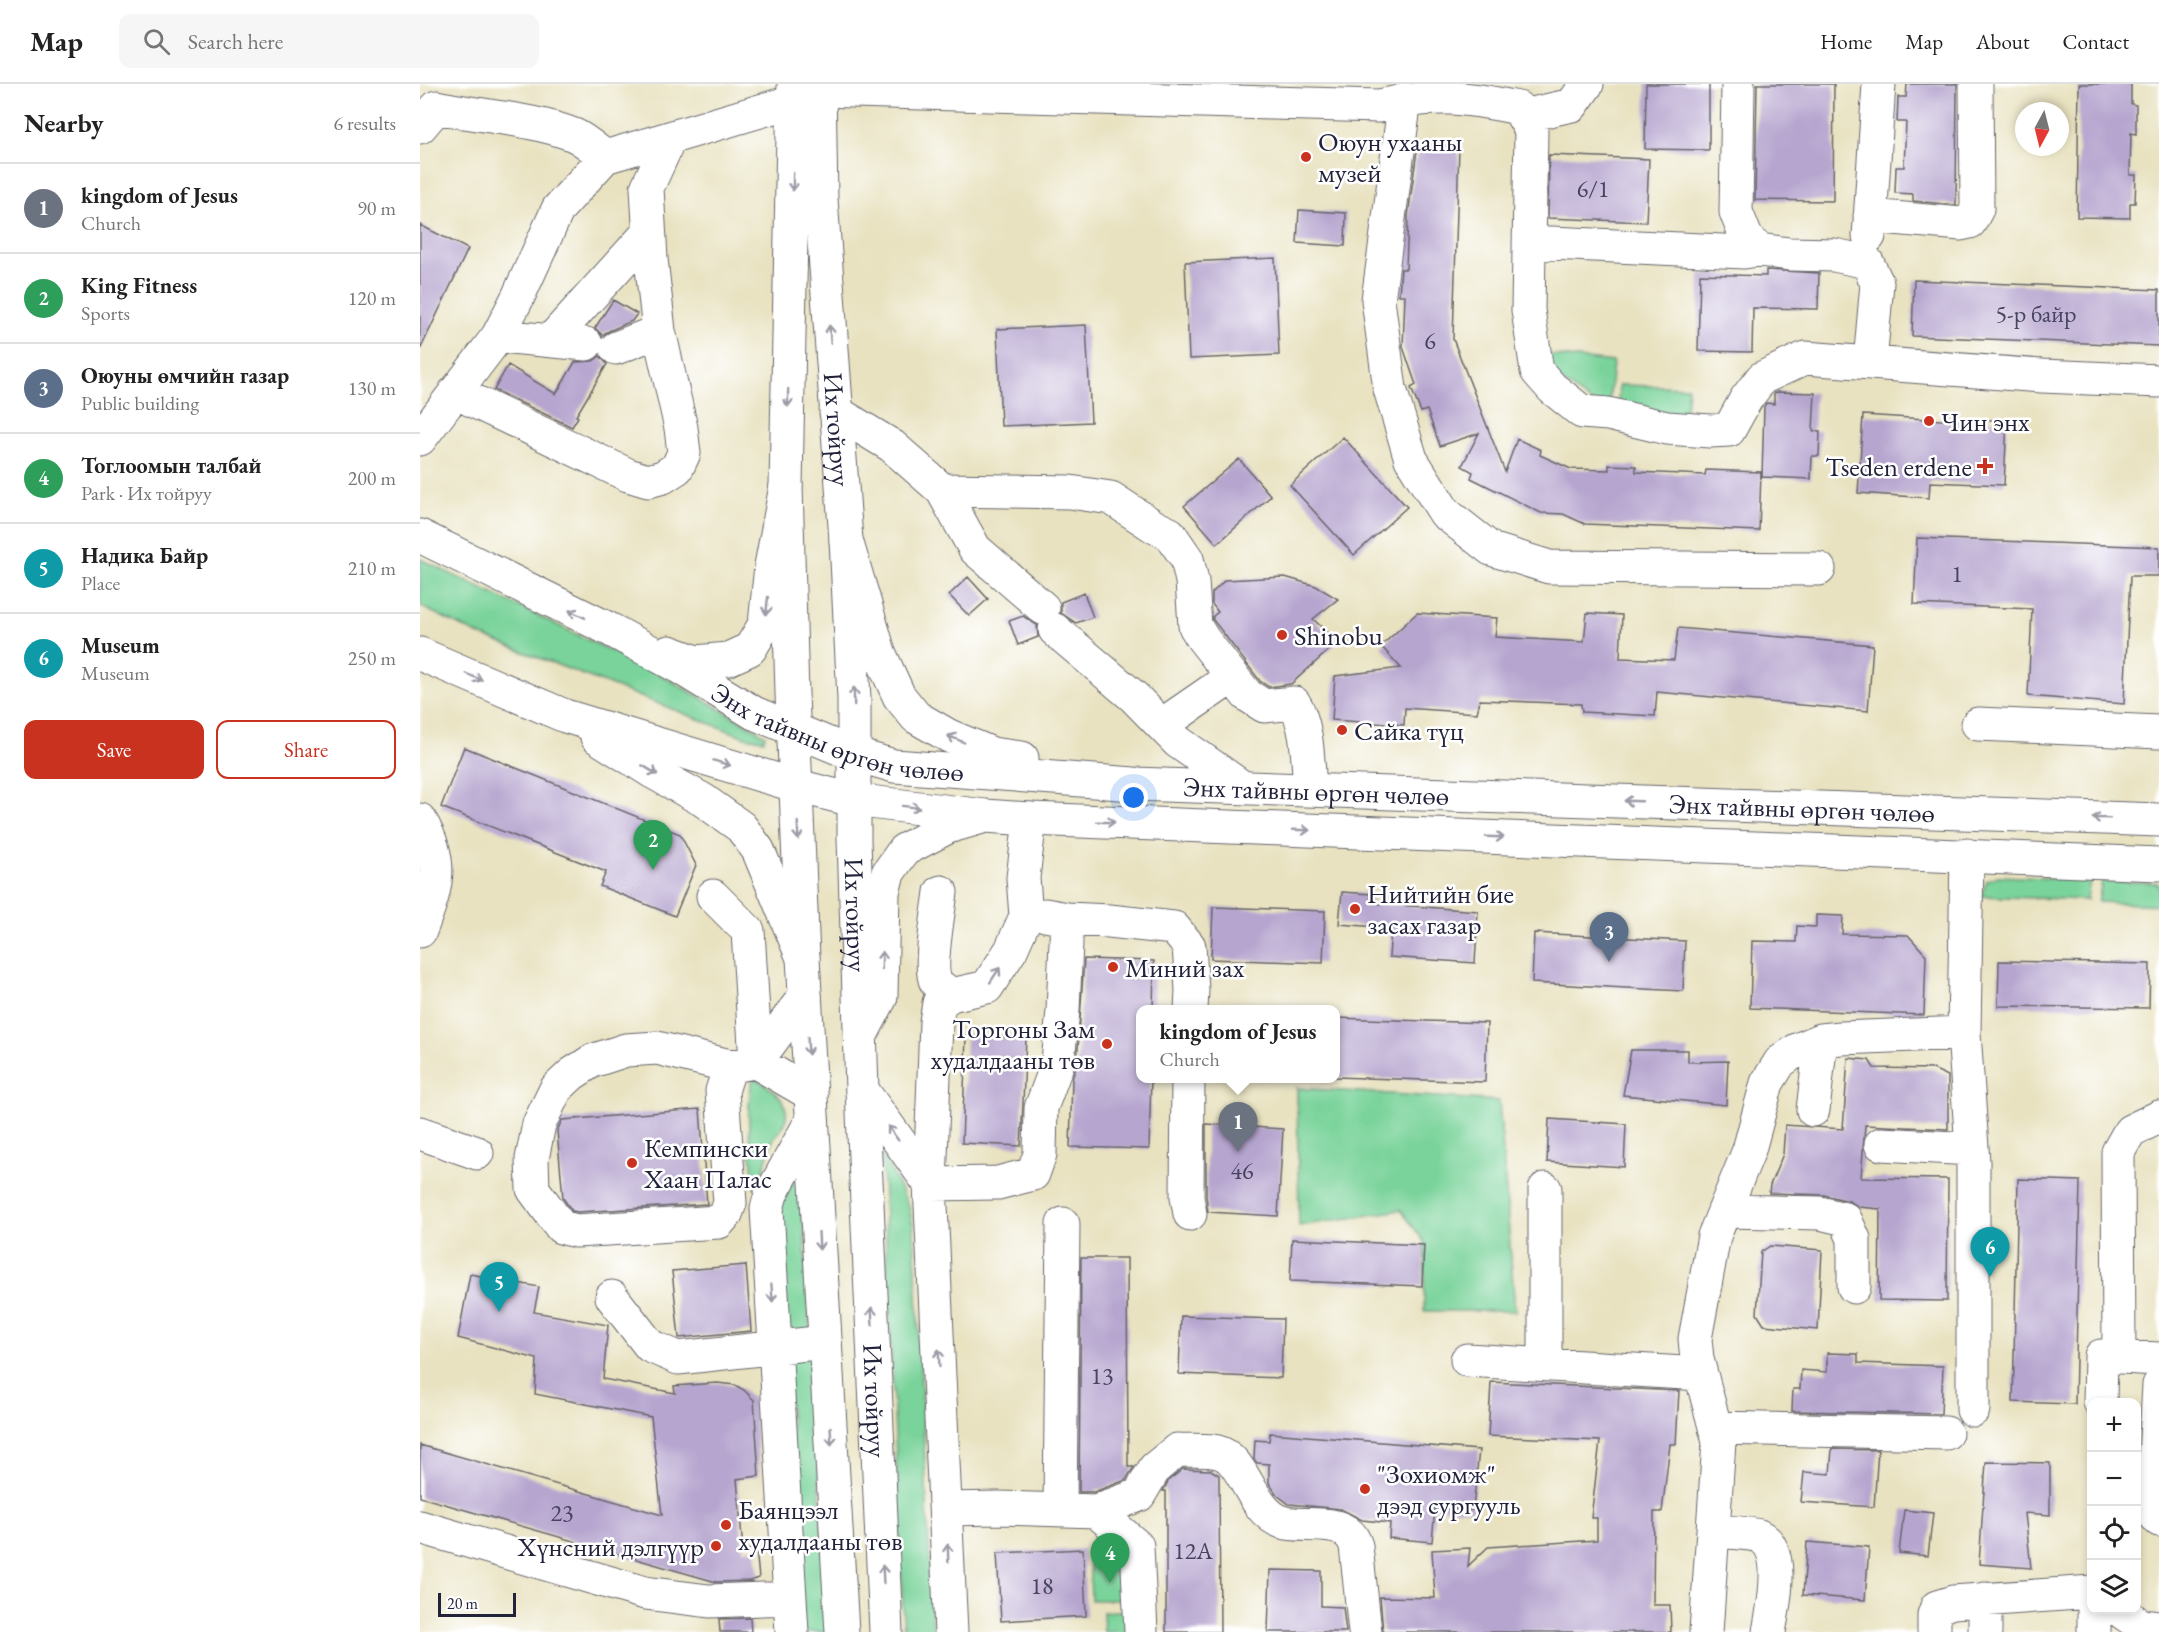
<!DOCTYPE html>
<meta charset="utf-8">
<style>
body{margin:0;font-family:"EB Garamond",serif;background:#f6f6f6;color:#222}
.controls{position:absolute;right:18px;bottom:18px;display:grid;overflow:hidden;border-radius:12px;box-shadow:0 3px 9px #0003}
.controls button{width:54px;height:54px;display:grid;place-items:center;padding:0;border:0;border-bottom:2px solid #e0e0e0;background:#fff;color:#222;font:30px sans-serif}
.compass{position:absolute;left:1595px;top:18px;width:54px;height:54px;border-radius:50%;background:#fff;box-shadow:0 3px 9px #0003;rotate:187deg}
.scale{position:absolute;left:18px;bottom:15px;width:78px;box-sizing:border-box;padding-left:6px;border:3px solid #22223b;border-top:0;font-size:16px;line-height:21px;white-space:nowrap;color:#22223b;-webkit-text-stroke:4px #fff;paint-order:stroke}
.you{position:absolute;left:714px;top:714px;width:21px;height:21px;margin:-15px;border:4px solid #fff;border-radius:50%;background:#1a73e8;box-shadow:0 0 0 9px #1a73e833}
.badge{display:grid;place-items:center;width:39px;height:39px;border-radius:50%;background:#c8321e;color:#fff;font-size:20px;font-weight:700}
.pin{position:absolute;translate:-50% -50px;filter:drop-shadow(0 2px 3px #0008)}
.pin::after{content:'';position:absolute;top:32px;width:21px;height:18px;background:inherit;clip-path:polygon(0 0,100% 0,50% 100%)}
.popup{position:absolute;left:716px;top:921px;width:204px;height:78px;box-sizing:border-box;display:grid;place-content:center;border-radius:12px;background:#fff;filter:drop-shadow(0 2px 4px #0005);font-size:20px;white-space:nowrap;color:#767676}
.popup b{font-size:22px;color:#222}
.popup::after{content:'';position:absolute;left:50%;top:100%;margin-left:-12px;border:12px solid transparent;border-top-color:#fff}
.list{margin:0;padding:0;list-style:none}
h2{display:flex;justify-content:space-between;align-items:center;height:78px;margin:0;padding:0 24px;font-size:26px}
h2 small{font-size:20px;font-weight:400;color:#767676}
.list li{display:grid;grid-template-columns:39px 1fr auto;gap:18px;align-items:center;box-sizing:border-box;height:90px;padding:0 24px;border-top:2px solid #e0e0e0}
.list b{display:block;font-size:22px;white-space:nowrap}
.list p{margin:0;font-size:20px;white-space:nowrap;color:#767676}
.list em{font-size:20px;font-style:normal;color:#767676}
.actions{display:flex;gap:12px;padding:18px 24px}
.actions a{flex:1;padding:14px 0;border:2px solid #c8321e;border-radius:12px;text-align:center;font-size:21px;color:#c8321e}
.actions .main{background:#c8321e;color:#fff}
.icon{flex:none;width:33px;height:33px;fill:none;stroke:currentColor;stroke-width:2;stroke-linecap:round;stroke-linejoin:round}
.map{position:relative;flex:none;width:1739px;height:1548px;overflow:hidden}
header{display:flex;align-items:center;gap:36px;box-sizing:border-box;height:84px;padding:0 30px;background:#fff;border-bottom:2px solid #e0e0e0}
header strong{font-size:28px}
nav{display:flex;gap:33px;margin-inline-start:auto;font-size:21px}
.search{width:420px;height:54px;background:#f6f6f6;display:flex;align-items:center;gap:15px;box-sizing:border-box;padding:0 21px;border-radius:12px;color:#767676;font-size:22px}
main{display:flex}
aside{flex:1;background:#fff}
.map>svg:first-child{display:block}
.green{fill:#79d39a;stroke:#4e7a6a;stroke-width:1.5}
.building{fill:#b6a5cf}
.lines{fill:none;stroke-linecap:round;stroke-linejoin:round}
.minor-casing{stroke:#67656a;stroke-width:35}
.major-casing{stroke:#67656a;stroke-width:35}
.highway-casing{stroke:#67656a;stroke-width:35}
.minor{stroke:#fff;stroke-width:33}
.major{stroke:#fff;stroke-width:33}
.highway{stroke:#fff;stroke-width:33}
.oneway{stroke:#9c9ca7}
.poi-dot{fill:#c8321e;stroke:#fff;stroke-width:2}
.labels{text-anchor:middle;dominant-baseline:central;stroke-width:5;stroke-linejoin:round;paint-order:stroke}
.number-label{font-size:24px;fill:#474360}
.poi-label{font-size:27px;fill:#22223b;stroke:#fff;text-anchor:start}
.street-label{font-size:27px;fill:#22223b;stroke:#fff}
</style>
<header>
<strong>Map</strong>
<div class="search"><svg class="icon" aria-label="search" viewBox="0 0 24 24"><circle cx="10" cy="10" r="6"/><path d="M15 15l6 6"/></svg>Search here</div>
<nav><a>Home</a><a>Map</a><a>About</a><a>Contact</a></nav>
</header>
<main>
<aside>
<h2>Nearby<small>6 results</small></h2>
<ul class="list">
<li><span class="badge" style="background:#6b7280">1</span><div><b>kingdom of Jesus</b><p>Church</p></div><em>90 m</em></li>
<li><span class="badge" style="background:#2e9e5b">2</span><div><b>King Fitness</b><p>Sports</p></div><em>120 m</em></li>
<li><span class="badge" style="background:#5c6f8a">3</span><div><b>Оюуны өмчийн газар</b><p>Public building</p></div><em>130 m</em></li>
<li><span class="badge" style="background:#2e9e5b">4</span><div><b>Тоглоомын талбай</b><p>Park · Их тойруу</p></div><em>200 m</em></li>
<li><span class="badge" style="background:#0f9aa8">5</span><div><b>Надика Байр</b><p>Place</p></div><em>210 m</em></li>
<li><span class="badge" style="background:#0f9aa8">6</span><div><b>Museum</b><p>Museum</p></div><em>250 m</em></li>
</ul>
<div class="actions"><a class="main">Save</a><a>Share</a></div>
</aside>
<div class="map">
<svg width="1739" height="1548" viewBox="0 0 1739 1548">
<rect width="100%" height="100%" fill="#fff"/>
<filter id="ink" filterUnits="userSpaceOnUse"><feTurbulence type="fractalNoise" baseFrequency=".0167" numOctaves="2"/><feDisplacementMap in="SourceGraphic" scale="12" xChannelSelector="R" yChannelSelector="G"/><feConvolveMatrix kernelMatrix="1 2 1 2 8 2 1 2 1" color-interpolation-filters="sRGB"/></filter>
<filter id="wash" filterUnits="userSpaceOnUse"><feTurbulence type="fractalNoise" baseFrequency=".008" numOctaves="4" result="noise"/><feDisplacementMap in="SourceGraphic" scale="24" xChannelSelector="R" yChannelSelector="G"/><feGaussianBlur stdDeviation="1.35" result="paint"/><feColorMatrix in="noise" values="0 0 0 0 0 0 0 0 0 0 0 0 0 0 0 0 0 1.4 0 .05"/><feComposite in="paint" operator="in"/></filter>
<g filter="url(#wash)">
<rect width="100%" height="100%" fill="#e8e2c0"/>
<path class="green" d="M1101 268 1193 278 1188 330Z
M1199 301 1268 303 1266 325 1259 333H1197Z
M0 475 241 591 345 651 344 656 325 653 57 550 0 522Z
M1578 792 1670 796 1667 816 1561 812 1567 796Z
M1682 797 1739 799V821L1678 818Z
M334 993C350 1004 372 1015 365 1039 363 1044 357 1049 354 1054 346 1070 344 1087 341 1104L334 1103C332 1073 323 1020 334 993Z
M877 1004 1079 1017 1095 1227H1004L1005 1159 981 1126 879 1142Z
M462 1069 489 1122 494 1146 513 1548H484Z
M380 1075 408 1548H382L359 1126Z
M669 1461 682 1462 703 1473 711 1516H671Z
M709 1526 715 1548H684L683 1528Z"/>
<g id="blocks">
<path class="building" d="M1226 0H1289V66L1225 65Z
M1337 0H1414L1413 117 1335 116Z
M1487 0H1537L1536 121 1493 117V110L1475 109 1476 83H1484L1486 38H1477L1478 13H1486Z
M1659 0H1711V20L1716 21V50L1711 49 1710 91H1716L1715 119H1710V134L1657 133Z
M998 59 1039 63 1033 255 1085 388 1097 355 1121 366 1120 371 1151 385 1189 386V381L1216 382V388L1285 391 1286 386 1341 388 1339 447 1165 440 1143 430 1121 429 1051 394 1053 388 1042 382 1059 349 1020 362 1007 326 1001 328 991 304 996 301 983 263 985 211H979L981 185H986L988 132Z
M1129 71 1229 75 1226 138 1128 134Z
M879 126 926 129 925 162 877 159Z
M0 141 48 165 0 266Z
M855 174 859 271 769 275 765 178Z
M1346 186 1399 189 1398 225 1333 224 1332 268 1278 267 1280 190 1346 192Z
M1494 196 1739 206V262L1492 252Z
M193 216 217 230 212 237 189 247 182 251 175 244Z
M666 241 671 338 581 342 577 245Z
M180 272 187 280 156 332 158 333 152 343 74 306 88 281 136 310 155 278 173 277Z
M1357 308 1395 309 1393 347H1400L1399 372H1392L1391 395 1342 393 1344 323 1346 319 1354 320V309Z
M1443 331 1537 337V334L1587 337 1584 401 1510 398 1509 414 1438 409Z
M923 353 987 423 934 471 870 401Z
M819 375 851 412 797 460 764 422Z
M1497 454 1739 463V492H1710L1704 620 1608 612 1612 525 1494 520Z
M548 493 568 515 549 532 529 511Z
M865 493 896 502 918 515 893 535 918 558 871 600 849 603 840 597 793 536V532L798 528 792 520V509L805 496Z
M664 509 673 533 656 539 641 529V518Z
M997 529 1077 534 1075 553 1164 558 1167 529 1202 531 1200 574 1254 576 1258 544 1453 561 1448 627 1237 608 1235 632 1162 628 1161 620 1060 616 1057 629 985 624 984 641 912 636 915 592 981 584 961 562Z
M603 532 617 541 618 553 598 561 589 537Z
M44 663 260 750 276 781 255 832 180 802 186 788 21 723Z
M922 808 951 810V819L1058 827 1055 879 969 873 971 844 919 840Z
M793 823 905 827 903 879 791 875Z
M1396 831 1423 832 1422 850 1488 851 1506 871 1504 931 1330 924 1332 857 1376 858 1377 842 1396 843Z
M1114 849 1265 857 1263 907 1112 899Z
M664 875 734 877 733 926H720V994H731L729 1065 650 1063 652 995 657 980Z
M1579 877 1730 880 1729 924 1578 922Z
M915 934 1067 939 1065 998 915 993Z
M546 952 606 954 601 1062 542 1059Z
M1211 966H1268V978L1308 977 1306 1021 1203 1011Z
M1428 974 1449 976 1454 984 1513 985 1528 992V1045L1445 1041 1441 1094 1528 1095 1527 1217 1459 1216 1460 1125 1439 1123 1429 1117 1404 1111 1349 1109 1350 1101 1363 1070 1365 1041 1423 1045Z
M280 1025 287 1120 158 1128 152 1127 143 1114 137 1047 142 1036Z
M1129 1035 1206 1040 1204 1083 1127 1078Z
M786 1040 863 1045 858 1132 788 1128 786 1111Z
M1598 1095 1660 1097 1655 1320 1593 1318Z
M872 1155 1004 1161 1002 1202 870 1197Z
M1350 1162 1402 1166 1398 1246 1344 1241 1337 1230 1341 1168Z
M661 1174H707L708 1383H714L706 1396 674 1408H659Z
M326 1181 331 1247 259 1254 252 1187Z
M50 1190 119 1203 114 1228 188 1241 183 1295 255 1309 254 1302 297 1299 315 1301 324 1306 334 1316 339 1392 317 1395 323 1466 336 1465 339 1494 330 1497 296 1498 0 1413V1361L242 1431 231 1333 115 1310 117 1275 38 1254Z
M761 1232 863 1235 861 1294 759 1290Z
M1407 1269 1438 1270V1279L1523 1282 1521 1330 1372 1327 1373 1305H1380L1381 1286 1407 1288Z
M1071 1298 1259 1307 1256 1360H1250L1242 1428H1234L1233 1521H1250L1251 1548H963L960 1513 1015 1514 1012 1466 1050 1464 1048 1482 1068 1463 1177 1456V1434H1171L1180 1357 1068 1352Z
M850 1349 1059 1366 1053 1426 1015 1424 1012 1458 969 1454 970 1439 942 1436 921 1425 869 1420 857 1411 849 1399V1380L837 1379 834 1375 835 1356 849 1357Z
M1412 1365 1458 1366 1454 1423 1381 1418 1384 1388 1410 1390Z
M1566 1378 1630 1379V1431L1605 1429 1611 1484 1559 1480Z
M763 1385 791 1386 799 1391 800 1548H746V1407H743L749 1396Z
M1484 1426 1513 1429 1508 1472 1479 1469Z
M1387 1458 1449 1463 1445 1516 1383 1511Z
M663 1465 666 1532 581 1537 577 1469Z
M850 1486 901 1487V1522L923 1523 926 1548H848Z
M330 1534 331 1548H300L299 1535Z"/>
</g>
</g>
<g filter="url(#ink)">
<use href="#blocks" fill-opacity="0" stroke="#67656a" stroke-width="1.5"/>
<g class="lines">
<defs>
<path id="minor" d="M1318 0 1316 128 1326 153 1339 166 1369 170 1414 171 1447 178 1457 199 1450 279
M399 6 959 22C1012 9 1046 13 1098 24L1111 46 1108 226 1117 287 1132 304 1162 328 1188 330 1247 344 1290 347 1309 346 1326 315 1342 294 1385 274 1622 292 1739 297
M985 15 958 216 970 305 991 375 1025 429 1071 465 1129 483 1399 485
M1103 32 1152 21 1167 0
M0 43 17 23C62 33 111 34 154 51 165 56 176 66 185 73
M1450 132 1541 140 1550 138 1557 125 1556 0
M1449 152 1459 0
M1110 158 1324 168 1339 166
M78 252 166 260
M131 256 229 148
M196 264 239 247 231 175 227 104 250 54
M35 308 208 391 228 397 243 393 257 384 264 369 261 344 239 247
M416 328 472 362 522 406 555 465 623 524
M0 355 78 252 98 213 138 125 185 73 374 17
M522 406 650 408 691 414 735 443 750 450 767 475 772 497 775 542 783 555 827 611 844 622 874 619C888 640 888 680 890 705
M635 546 714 613 758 658 822 703
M1558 640 1739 648
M742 641 813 592
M610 735 603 794 606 832 591 866 567 903 531 911 519 919 516 938 510 1100 578 1099 613 1090 620 1070 621 1024 638 978 643 927 647 835
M0 736C25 778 17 803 0 847
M521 808C519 826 508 884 516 898 519 903 527 907 531 911
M293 812 328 847 336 978
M625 831 647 835 689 837 754 844 769 862 772 906 771 926
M1544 949 1553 1078V1326
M336 978 385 912
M310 982 302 1007 310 1119 306 1130 299 1138 156 1147 141 1143 113 1105 112 1075 119 1040 136 1005 152 990 172 977 206 966 237 964 310 982 336 978 391 1010
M768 994 767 1113 770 1130
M442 1006 510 1100 531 1548
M1393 1026 1401 956
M0 1049 57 1069
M1461 1060 1552 1065
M1304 1127 1400 1129 1425 1135 1434 1155V1203
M192 1213 230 1262 258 1274 405 1258
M1699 1273 1698 1068 1710 1047 1739 1033
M1047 1276 1281 1290
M1125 1280V1105
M1739 1301 1732 1428 1739 1436
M1680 1318 1681 1272 1739 1275
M1295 1344 1526 1349
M526 1425 579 1424 676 1427 719 1411 735 1384 757 1366C770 1367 786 1365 798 1368 825 1374 830 1427 862 1438 880 1444 914 1435 929 1450 932 1452 935 1459 936 1462L945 1548
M640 1425 643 1140
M676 1427 717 1462 721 1548
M0 1443 225 1509 289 1517 370 1514
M1293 1447C1303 1448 1331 1449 1339 1452 1367 1465 1353 1525 1349 1548
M1565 1515V1548
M1699 1526 1722 1542 1739 1544
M372 1548 347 1125 351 1110 392 1036
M1286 1548 1299 1358 1277 1275 1275 1255 1294 1152 1329 1066 1347 999 1360 978 1377 966 1401 956 1421 954 1544 949 1547 771
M1514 1548V1531L1517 1523 1533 1518 1672 1508
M1674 1548V1526"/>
<g id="major">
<path d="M374 0 366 402 372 610 383 874 422 1548"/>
<path id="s1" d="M399 0 401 115 426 456 434 615V755L442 1006 466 1548"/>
</g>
<g id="highway">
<path id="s2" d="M0 452 191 546 259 583 334 629 433 670 474 682 714 700 1739 736"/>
<path d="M426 456 459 568 479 612 496 633 529 652 572 670 602 674"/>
<path d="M249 568 276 578 308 575 330 565 345 540 351 482 366 402"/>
<path d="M0 570 145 632 377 702 433 716 565 732 610 735 1739 780"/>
<path d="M177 653 231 687 283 716 321 743 338 766 383 874"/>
<path d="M441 951 461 913 463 808 468 789 484 766 528 743 559 734"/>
</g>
</defs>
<use href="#minor" class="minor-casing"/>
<use href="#major" class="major-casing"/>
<use href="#highway" class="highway-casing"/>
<use href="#minor" class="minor"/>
<use href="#major" class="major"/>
<use href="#highway" class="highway"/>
</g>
<defs><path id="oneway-shaft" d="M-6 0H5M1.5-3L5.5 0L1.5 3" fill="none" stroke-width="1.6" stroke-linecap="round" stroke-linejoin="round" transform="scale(1.5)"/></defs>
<g class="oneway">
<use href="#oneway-shaft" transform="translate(373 98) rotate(91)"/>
<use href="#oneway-shaft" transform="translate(410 250) rotate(-94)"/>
<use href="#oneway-shaft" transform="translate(368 314) rotate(91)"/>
<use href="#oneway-shaft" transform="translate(347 522) rotate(96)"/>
<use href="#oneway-shaft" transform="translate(157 530) rotate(-154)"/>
<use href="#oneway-shaft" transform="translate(54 593) rotate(23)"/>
<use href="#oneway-shaft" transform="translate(434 612) rotate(-91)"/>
<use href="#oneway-shaft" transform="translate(536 655) rotate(-157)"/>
<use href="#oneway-shaft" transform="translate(302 679) rotate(17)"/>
<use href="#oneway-shaft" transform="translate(230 686) rotate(31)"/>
<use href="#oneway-shaft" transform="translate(1213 717) rotate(-178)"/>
<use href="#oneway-shaft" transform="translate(491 723) rotate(7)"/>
<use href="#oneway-shaft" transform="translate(1681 734) rotate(-178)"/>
<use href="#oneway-shaft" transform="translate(686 738) rotate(2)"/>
<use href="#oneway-shaft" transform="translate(881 746) rotate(2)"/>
<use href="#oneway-shaft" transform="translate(378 747) rotate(88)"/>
<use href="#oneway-shaft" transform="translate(1075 753) rotate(2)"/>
<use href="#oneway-shaft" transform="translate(462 876) rotate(-89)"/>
<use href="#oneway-shaft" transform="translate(575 891) rotate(-57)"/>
<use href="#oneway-shaft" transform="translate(388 962) rotate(87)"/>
<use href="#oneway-shaft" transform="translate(473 1049) rotate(-126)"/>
<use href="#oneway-shaft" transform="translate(399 1157) rotate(87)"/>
<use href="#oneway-shaft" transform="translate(352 1209) rotate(86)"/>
<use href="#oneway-shaft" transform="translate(452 1232) rotate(-93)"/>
<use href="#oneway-shaft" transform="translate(519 1274) rotate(-93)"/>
<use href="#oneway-shaft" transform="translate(411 1352) rotate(87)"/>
<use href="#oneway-shaft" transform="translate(528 1469) rotate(-92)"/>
<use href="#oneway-shaft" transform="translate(463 1490) rotate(-93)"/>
</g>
</g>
<g class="poi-dot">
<circle cx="886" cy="73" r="6"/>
<circle cx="1509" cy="337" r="6"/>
<path d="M1562 373h6v6h6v6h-6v6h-6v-6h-6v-6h6z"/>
<circle cx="862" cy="551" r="6"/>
<circle cx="922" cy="646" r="6"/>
<circle cx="935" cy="825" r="6"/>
<circle cx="693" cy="883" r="6"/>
<circle cx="687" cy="960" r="6"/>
<circle cx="212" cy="1079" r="6"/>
<circle cx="945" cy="1405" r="6"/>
<circle cx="306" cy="1441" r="6"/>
<circle cx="296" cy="1462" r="6"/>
</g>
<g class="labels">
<g class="number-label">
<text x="1173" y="104">6/1</text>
<text x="1616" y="229">5-р байр</text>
<text x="1010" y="256">6</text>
<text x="1537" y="489">1</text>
<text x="822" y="1086">46</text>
<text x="682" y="1291">13</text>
<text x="142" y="1428">23</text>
<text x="773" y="1466">12А</text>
<text x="622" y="1501">18</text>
</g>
<g class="poi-label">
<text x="898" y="57">Оюун ухааны<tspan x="898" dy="31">музей</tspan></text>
<text x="1521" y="337">Чин энх</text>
<text x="1552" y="382" text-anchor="end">Tseden erdene</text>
<text x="874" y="551">Shinobu</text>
<text x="934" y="646">Сайка түц</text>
<text x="947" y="809">Нийтийн бие<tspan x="947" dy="31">засах газар</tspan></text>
<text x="705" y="883">Миний зах</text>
<text x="675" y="944" text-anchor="end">Торгоны Зам<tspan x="675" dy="31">худалдааны төв</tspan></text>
<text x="224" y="1063">Кемпински<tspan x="224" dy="31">Хаан Палас</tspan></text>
<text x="957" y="1389">"Зохиомж"<tspan x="957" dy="31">дээд сургууль</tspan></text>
<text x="318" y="1425">Баянцээл<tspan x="318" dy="31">худалдааны төв</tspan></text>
<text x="284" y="1462" text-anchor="end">Хүнсний дэлгүүр</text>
</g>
<g class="street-label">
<text stroke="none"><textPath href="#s1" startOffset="346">Их тойруу</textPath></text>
<text stroke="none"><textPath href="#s2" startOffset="465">Энх тайвны өргөн чөлөө</textPath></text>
<text stroke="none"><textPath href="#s2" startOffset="951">Энх тайвны өргөн чөлөө</textPath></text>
<text stroke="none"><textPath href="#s2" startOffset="1437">Энх тайвны өргөн чөлөө</textPath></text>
<text stroke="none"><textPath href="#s1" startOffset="832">Их тойруу</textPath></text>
<text stroke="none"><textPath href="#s1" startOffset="1318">Их тойруу</textPath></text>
</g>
</g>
</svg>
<div class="controls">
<button>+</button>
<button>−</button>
<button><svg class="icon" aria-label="locate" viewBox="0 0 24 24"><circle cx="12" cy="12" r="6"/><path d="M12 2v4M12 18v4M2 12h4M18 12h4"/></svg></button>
<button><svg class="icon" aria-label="layers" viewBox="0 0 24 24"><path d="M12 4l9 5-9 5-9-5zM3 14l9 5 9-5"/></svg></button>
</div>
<svg class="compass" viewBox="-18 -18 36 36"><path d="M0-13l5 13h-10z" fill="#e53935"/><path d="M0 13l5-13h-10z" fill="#767676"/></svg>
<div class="scale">20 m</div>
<div class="you"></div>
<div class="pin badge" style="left:818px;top:1068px;background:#6b7280">1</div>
<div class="popup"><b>kingdom of Jesus</b>Church</div>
<div class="pin badge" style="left:233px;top:786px;background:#2e9e5b">2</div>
<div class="pin badge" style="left:1189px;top:878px;background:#5c6f8a">3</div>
<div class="pin badge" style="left:690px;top:1499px;background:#2e9e5b">4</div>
<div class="pin badge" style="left:79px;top:1228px;background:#0f9aa8">5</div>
<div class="pin badge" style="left:1570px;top:1193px;background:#0f9aa8">6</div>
</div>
</main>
